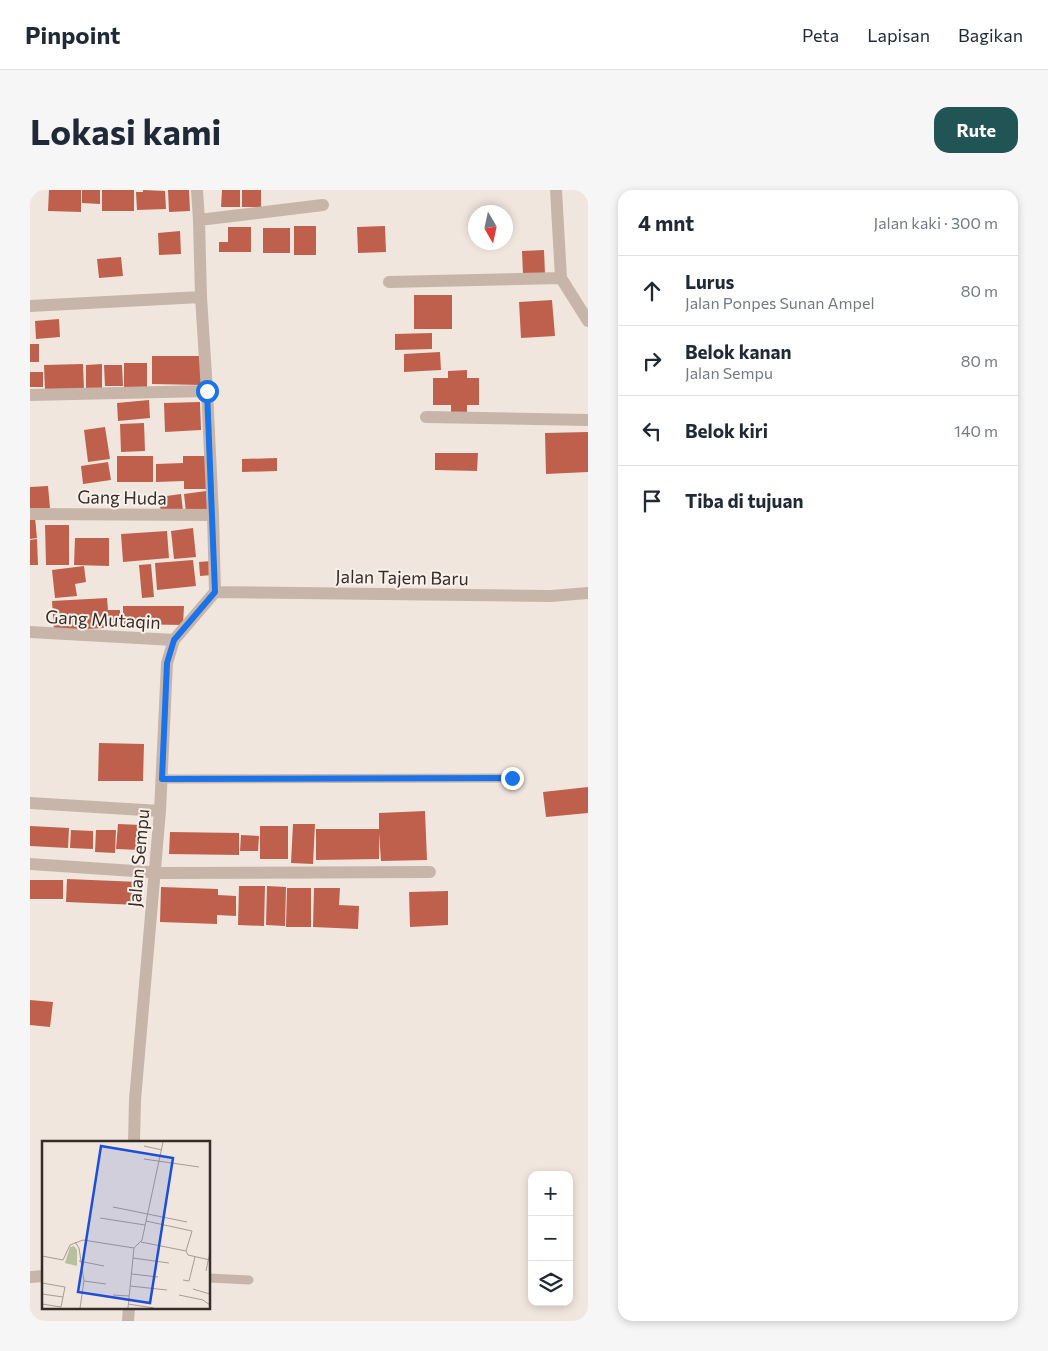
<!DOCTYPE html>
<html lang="id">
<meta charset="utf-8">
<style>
body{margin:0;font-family:Commissioner,sans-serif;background:#f6f6f7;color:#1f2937}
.controls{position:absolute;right:15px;bottom:15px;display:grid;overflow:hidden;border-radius:10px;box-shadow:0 2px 8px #0003}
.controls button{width:45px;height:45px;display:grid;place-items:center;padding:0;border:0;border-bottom:1px solid #e0e1e3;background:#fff;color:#1f2937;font:25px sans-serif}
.compass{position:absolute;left:438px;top:15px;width:45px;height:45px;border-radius:50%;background:#fff;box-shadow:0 2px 8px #0003;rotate:171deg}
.stop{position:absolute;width:15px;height:15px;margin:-11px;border:4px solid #1a73e8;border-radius:50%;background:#fff}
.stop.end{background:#1a73e8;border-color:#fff;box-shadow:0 1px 5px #0008}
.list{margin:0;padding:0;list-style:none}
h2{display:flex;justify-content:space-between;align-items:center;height:65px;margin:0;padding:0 20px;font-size:21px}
h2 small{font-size:16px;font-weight:400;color:#747a83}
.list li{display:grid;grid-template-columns:32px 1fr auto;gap:15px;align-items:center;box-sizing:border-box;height:70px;padding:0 20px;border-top:1px solid #e0e1e3}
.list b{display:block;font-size:19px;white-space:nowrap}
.list p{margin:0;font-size:16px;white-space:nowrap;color:#747a83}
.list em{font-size:16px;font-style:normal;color:#747a83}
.icon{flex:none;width:28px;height:28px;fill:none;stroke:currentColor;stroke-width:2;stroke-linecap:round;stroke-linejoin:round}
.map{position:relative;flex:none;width:558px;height:1131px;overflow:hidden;border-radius:15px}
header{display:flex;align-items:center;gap:30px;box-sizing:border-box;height:70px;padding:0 25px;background:#fff;border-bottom:1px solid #e0e1e3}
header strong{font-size:24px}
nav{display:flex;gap:28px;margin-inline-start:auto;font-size:18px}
.intro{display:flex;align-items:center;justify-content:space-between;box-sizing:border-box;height:120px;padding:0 30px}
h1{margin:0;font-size:35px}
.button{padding:12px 22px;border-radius:15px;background:#215555;color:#fff;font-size:18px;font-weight:700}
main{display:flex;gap:30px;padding:0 30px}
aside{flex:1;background:#fff;border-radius:15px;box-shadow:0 2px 8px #0003}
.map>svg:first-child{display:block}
.building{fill:#bf604d}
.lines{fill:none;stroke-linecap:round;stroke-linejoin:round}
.service{stroke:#c8b5a9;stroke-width:9}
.minor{stroke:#c8b5a9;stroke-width:12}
.route{stroke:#1a73e8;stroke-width:6}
.labels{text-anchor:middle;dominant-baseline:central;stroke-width:4;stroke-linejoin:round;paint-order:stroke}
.street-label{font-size:18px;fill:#362c29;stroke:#f9f0e9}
.inset-road{fill:none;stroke:#a69c95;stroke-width:1}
.view{fill:#1d4ed8;fill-opacity:0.15;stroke:#1d4ed8;stroke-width:2.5}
.inset-edge{fill:none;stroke:#362c29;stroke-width:2.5}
</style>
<header>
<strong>Pinpoint</strong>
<nav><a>Peta</a><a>Lapisan</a><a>Bagikan</a></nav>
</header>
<div class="intro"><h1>Lokasi kami</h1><a class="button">Rute</a></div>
<main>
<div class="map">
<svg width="558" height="1131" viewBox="0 0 558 1131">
<rect width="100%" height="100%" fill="#f1e6dd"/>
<path class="building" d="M19 0H51V22L18 21Z
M52 0H70V14L52 13Z
M72 0H104V21H72Z
M113 0 135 1 136 19 107 20 106 2H113Z
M138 0H159L160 21 139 22Z
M192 0H210V17H191Z
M212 0H231V17H212Z
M264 36H286V65H264Z
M355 36 356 62 328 63 327 37Z
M198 37H221V62H189V52H198Z
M233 38H260V63H233Z
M150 41 151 64 129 65 128 43Z
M514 60 515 84 493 85 492 61Z
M91 67 93 86 69 88 67 69Z
M384 105H422V139H384Z
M522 110 525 146 491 148 489 112Z
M29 129 30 147 6 149 5 131Z
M402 143V159L365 160V144Z
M0 154H9V172H0Z
M410 162 411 180 374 182V164Z
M122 166H172V195L122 194Z
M94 173H117V197L94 198Z
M53 174 54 200H15L14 175Z
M72 174V200H56V175Z
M74 175H92L93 196H75Z
M437 180V188H449V215H437V222H421V215H403V188H418V181Z
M0 182H13V197H0Z
M119 210 120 228 88 231 87 213Z
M170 212 171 240 135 242 134 213Z
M114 233 115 261 91 262 90 234Z
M75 237 80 269 58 272 54 240Z
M558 242V282L516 284 515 243Z
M405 263H448L447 281 405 280Z
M87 266H123V292H87Z
M153 266H176V299H154V291L126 292V274L153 273V281Z
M247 268V281L212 282V269Z
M78 272 81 290 53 294 51 276Z
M18 296 20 318 0 320V297Z
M176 301 178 320 156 322 154 304Z
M151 304 153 321 131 324 129 307Z
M0 328H5L7 348 0 349Z
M15 335H39V375H16Z
M163 338 166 367 144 369 141 341Z
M137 341 139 368 93 372 91 344Z
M45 348H79V376L44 375Z
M7 349 8 375H0V350Z
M163 370 166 396 127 400 125 373Z
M181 371 182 385 170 386 169 372Z
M121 374 124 407 112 408 109 375Z
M54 376 56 392 45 394 47 406 25 408 22 380Z
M77 408 78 420H90V437L24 441 22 411Z
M93 416H154L153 435 93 434Z
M69 553 114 554 113 591H68Z
M558 597V623L516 627 513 602Z
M395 621 397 670 351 671 349 643V669L286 670V639H349V623Z
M88 634 112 635 111 660 86 659Z
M263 634H285L283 674 261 673Z
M0 636 39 638 38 658 0 656Z
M230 636H258V669H230Z
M41 640 63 641V659L40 658Z
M66 640H86L85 663 65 662Z
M140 642 209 643V665L139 664Z
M211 645 229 646 228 661H210Z
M37 689 110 692 109 715 36 712Z
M0 690H33V709H0Z
M209 696H235L234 736 208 735Z
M237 696 256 697 255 736 236 735Z
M131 697 188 699V705L206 706V726L187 725V734L130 732Z
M257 698H281V737H256Z
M284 698H310L309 715 329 716 328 739 283 737Z
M418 701V735L380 737 379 702Z
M0 810 23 812 20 837 0 835Z"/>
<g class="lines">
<path class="service" d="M132 589 482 588
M179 1088 219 1090"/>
<path class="minor" d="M167 0 169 30 171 107 177 201 183 325 185 402
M526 0 531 88 558 131
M169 30 293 15
M359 92 531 88
M0 116 171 107
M0 205 177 201
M396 227 558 230
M0 324 183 325
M185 402 521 406 558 403
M0 442 144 450
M0 613 130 621
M0 674 134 683 400 682
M104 952 105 910 130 621 137 473 144 450 185 402
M0 1087 14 1086
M98 1131 99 1117"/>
</g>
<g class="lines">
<path class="route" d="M177 201 185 402 144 450 137 473 132 589 482 588"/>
</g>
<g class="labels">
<g class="street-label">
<text transform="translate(92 307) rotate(1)">Gang Huda</text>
<text transform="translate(372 387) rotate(1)">Jalan Tajem Baru</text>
<text transform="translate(73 429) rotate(3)">Gang Mutaqin</text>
<text transform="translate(108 668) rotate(-85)">Jalan Sempu</text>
</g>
</g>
<g transform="translate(12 951)">
<rect width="168" height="168" fill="#f1e6dd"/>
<path d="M32 105 35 109V125L23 122 28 106Z" fill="#b6bf9e"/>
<path class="inset-road" d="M102 5 120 9M102 18 157 26M71 66 145 81M58 77 103 84M104 80 150 90 144 110M33 101 37 107 42 140 38 167M99 101 144 110M92 107 100 99 121 1M144 110 146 114 168 119M0 115 21 119 28 104 41 99 92 107M91 117 127 122M37 120 62 125M164 130 168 111M90 133 116 136M141 139 147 140 153 116M42 140 64 143M0 142 23 146 19 166 0 163M88 145 125 149M151 148 168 153M0 153 21 156M71 154 87 155M137 154 161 159 168 164M86 163 112 167M86 167 92 107"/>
<path class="view" d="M59 5 131 17 108 162 36 151Z"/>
<rect width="168" height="168" class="inset-edge"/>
</g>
</svg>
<div class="controls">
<button>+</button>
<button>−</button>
<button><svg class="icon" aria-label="layers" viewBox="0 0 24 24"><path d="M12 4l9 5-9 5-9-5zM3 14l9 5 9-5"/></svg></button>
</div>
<svg class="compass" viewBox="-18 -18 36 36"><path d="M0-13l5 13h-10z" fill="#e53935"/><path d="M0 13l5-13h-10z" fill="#747a83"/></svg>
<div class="stop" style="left:177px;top:201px"></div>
<div class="stop end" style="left:482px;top:588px"></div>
</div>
<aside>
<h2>4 mnt<small>Jalan kaki · 300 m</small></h2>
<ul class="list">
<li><svg class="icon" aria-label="ahead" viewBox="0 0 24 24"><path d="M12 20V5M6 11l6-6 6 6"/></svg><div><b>Lurus</b><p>Jalan Ponpes Sunan Ampel</p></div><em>80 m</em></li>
<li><svg class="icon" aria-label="right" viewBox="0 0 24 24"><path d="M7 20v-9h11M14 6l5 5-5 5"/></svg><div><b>Belok kanan</b><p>Jalan Sempu</p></div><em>80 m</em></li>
<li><svg class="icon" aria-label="left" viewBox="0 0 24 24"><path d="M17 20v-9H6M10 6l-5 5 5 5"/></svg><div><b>Belok kiri</b></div><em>140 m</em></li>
<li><svg class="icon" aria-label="arrive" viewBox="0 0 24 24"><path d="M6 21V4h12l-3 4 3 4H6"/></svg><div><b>Tiba di tujuan</b></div></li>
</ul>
</aside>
</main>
